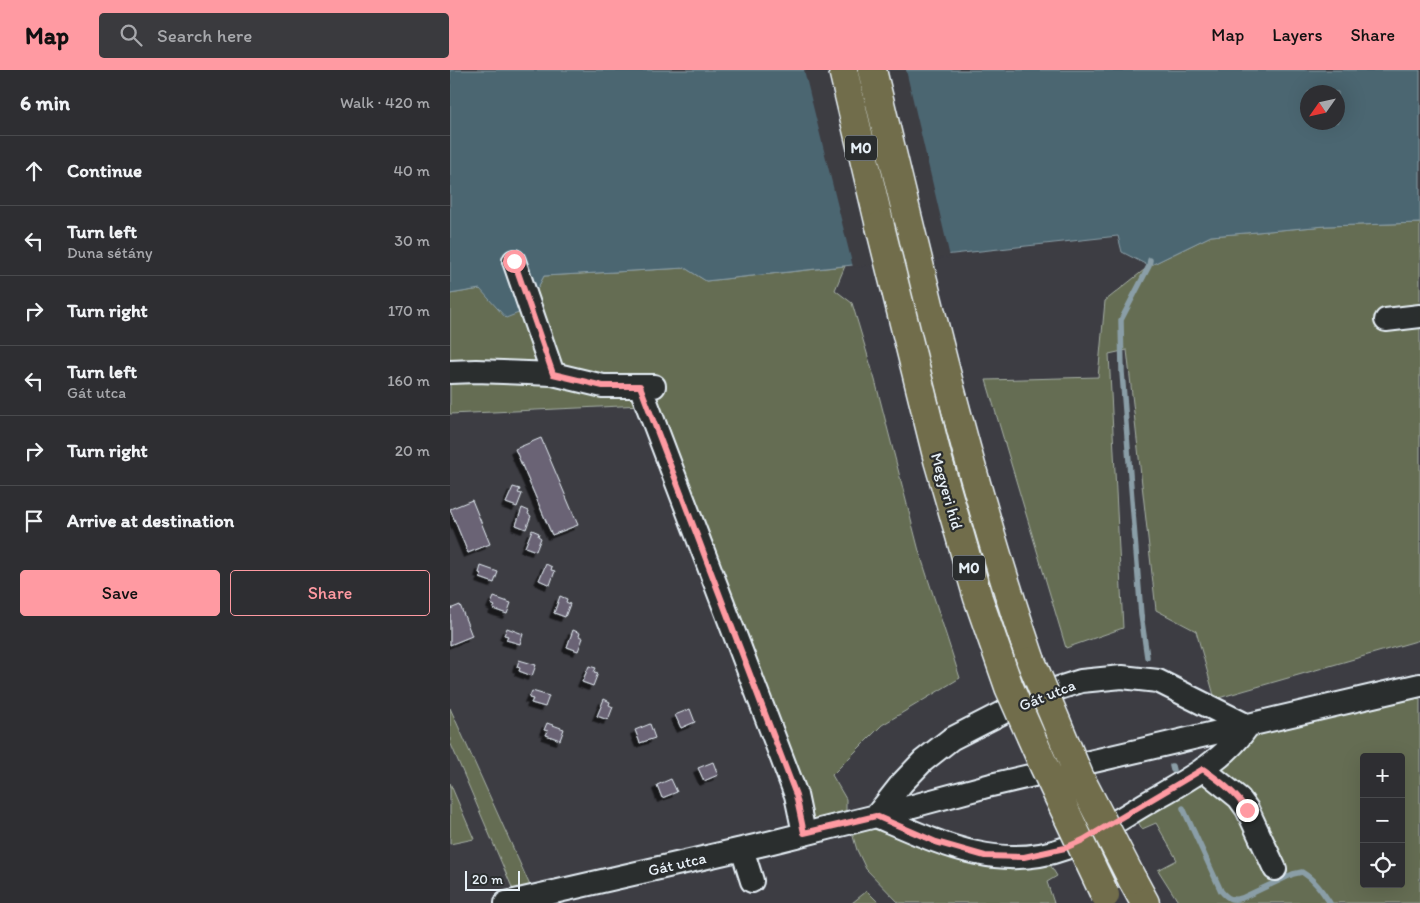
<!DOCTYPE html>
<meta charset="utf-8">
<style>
body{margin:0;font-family:Itim,sans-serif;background:#3a3a3e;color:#f1f3f6}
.controls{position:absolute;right:15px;bottom:15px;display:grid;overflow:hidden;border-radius:5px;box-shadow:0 5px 20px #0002}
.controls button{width:45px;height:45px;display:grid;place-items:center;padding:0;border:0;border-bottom:1px solid #494a4d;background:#2e2e32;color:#f1f3f6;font:25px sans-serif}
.compass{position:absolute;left:850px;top:15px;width:45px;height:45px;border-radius:50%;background:#2e2e32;box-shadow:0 5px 20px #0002;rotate:236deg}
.scale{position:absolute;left:15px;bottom:12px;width:55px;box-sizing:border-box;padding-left:5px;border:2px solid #e8f1f8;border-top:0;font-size:14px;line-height:18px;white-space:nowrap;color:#e8f1f8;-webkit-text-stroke:4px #2a2d2e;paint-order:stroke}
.stop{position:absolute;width:15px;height:15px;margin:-11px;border:4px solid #ff9aa2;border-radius:50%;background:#fff}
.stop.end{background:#ff9aa2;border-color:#fff;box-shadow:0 1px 5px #0008}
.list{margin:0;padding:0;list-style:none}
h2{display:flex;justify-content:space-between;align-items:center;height:65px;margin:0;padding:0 20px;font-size:21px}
h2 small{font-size:16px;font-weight:400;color:#a7a8ac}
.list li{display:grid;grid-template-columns:32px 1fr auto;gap:15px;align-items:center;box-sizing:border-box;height:70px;padding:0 20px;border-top:1px solid #494a4d}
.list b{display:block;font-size:19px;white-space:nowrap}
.list p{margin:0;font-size:16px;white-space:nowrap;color:#a7a8ac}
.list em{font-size:16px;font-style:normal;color:#a7a8ac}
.actions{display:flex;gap:10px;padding:15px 20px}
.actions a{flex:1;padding:11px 0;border:1px solid #ff9aa2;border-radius:5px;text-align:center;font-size:18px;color:#ff9aa2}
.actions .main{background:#ff9aa2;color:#111}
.icon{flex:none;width:28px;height:28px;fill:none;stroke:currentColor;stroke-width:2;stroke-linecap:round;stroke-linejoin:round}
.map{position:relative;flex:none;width:970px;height:833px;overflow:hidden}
header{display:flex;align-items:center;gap:30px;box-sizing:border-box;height:70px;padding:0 25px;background:#ff9aa2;color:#111}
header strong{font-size:24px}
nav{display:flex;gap:28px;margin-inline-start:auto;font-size:18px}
.search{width:350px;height:45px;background:#3a3a3e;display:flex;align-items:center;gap:12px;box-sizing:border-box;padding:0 18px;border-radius:5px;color:#a7a8ac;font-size:19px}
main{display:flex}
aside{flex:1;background:#2e2e32}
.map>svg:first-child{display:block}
.green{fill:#656d53;stroke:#a6afa6;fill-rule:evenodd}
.water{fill:#4c6671;stroke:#8a9ea7;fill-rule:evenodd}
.pier{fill:#3d3d43}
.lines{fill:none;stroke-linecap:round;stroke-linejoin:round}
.stream{stroke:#8a9ea7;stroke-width:5.5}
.building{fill:#6a6375;stroke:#e8f1f8;filter:url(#shadow)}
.minor-casing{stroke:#e8f1f8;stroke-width:26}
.highway-casing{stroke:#e8f1f8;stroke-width:31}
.minor{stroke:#2a2d2e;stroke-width:22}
.highway{stroke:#716d4b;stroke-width:28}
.highway-bridge-casing{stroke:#e8f1f8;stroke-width:31;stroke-linecap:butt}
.highway-bridge{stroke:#716d4b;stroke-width:28}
.route{stroke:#ff9aa2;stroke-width:6}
.labels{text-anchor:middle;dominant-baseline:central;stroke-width:4.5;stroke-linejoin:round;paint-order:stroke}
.shield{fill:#2a2d2e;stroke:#afb6bb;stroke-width:1}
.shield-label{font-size:15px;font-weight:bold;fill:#e8f1f8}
.street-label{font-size:16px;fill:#e8f1f8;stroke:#2a2d2e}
</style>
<header>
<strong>Map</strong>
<div class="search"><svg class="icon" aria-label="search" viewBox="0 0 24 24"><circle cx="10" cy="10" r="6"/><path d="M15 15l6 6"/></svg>Search here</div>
<nav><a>Map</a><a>Layers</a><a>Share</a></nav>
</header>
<main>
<aside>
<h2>6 min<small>Walk · 420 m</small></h2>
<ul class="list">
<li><svg class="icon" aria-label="ahead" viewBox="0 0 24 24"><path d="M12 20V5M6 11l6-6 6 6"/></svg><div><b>Continue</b></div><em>40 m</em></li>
<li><svg class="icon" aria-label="left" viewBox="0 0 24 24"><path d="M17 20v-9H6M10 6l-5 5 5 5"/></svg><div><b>Turn left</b><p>Duna sétány</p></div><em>30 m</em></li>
<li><svg class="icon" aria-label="right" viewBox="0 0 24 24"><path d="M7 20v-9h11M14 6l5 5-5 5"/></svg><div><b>Turn right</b></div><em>170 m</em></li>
<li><svg class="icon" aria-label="left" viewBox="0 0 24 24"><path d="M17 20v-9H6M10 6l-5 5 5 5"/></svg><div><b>Turn left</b><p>Gát utca</p></div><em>160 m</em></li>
<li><svg class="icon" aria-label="right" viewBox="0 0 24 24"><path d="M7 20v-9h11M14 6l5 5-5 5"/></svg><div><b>Turn right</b></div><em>20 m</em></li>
<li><svg class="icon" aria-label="arrive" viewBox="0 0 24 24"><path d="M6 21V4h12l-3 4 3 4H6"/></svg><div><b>Arrive at destination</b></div></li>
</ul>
<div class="actions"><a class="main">Save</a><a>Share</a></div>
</aside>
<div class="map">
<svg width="970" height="833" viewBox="0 0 970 833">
<defs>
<filter id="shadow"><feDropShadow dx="-4.5" dy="4.5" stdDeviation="0" flood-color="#0009"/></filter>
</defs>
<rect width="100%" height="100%" fill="#3d3d43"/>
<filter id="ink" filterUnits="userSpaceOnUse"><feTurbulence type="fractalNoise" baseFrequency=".02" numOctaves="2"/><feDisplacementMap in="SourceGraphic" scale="10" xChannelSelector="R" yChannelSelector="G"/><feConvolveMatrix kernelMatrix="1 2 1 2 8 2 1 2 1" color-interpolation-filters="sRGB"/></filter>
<g filter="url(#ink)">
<path class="green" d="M970 153V570L765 629 746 561 706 540 677 280 659 284 673 558 616 578 536 310 648 307 655 231 699 196 761 166 876 156Z
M395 196 385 220 402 233 425 310 469 481 510 608 432 655 382 705 396 729V753L354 763 192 335 0 344V224L30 219 76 240 94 206 235 198 256 211Z
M970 619V833H729L708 800 727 790 706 753 692 759 685 746 743 714 756 713 771 702 768 696 803 663ZM914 687H951V814H914Z
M0 638 82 820 64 822 0 672Z
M0 713 24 769 0 774Z
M400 756 428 760 484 783 516 793 562 800 596 788 607 806 597 812 604 833H449L416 799 407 780Z
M417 821 429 833H402Z"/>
<path class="water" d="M0 0H970V153L876 156 761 166 699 196 672 182 668 166 256 211 235 198 94 206 76 240 56 248 30 219 0 224ZM858 22H888V52H858Z"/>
<path class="pier" d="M354 0H456L500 187 403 197Z"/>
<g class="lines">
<path class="stream" d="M697 587 691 545 672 302 671 250 699 196 700 190
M722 696 723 700
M733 738 771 821C778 829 782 831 792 828L843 804 852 802C865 810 872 821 880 833"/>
</g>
<path class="building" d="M91 368 128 455 102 465 65 379Z
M63 417 70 419 68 423 72 424 67 437 56 433Z
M22 430 40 474 18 483 0 439Z
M72 438 79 441 78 444 81 446 76 459 66 455Z
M82 460 89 463 88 466 91 468 86 481 75 477Z
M96 494 102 497 101 500 105 501 100 515 89 510Z
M31 496 48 502 44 513 30 508 32 504 29 503Z
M110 526 117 529 116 532 120 534 115 547 104 543Z
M44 527 61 533 57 544 43 539 45 536 41 534Z
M10 535 22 566 0 575V539Z
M57 558 73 564 70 574 56 570 58 566 54 565Z
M123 560 130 563 129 566 133 568 128 581 117 577Z
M69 590 86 595 82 606 69 601 70 598 67 597Z
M139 596 146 598 144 602 148 603 143 616 132 612Z
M82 621 99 626 95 637 81 633 83 629 79 628Z
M154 629 160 632 159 635 163 637 158 650 147 646Z
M240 639 245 652 231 658 225 645Z
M97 653 114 659 110 670 96 665 98 661 94 660Z
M200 654 205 668 190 673 185 660Z
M263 692 268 705 254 711 248 698Z
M221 709 227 722 212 728 207 715Z"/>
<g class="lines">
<defs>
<path id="minor" d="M64 191 103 304
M936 250 970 246
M0 302 26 301 103 304 153 316H204
M190 316 346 725 354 763
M753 699 789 728 797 739 825 799
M426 746 452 713 473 691 501 669 587 625 631 611 672 607 708 611 798 656
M426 746C487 772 548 803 616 778 646 766 674 746 702 730 737 710 775 690 798 656
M292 779 302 811
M56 833 314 774 426 746 541 715 970 615"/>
<path id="highway" d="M393 0 430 156
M422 0C470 198 515 398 581 591
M682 809 695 833"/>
</defs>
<use href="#minor" class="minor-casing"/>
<use href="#highway" class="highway-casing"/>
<use href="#minor" class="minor"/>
<use href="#highway" class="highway"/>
<defs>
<path id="highway-bridge" d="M430 156 488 390 528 528 559 617 594 696 655 825
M581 591 629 706 682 809"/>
</defs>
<use href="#highway-bridge" class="highway-bridge-casing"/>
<use href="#highway-bridge" class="highway-bridge"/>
</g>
</g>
<g class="lines" filter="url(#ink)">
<path class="route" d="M64 191 103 304 153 316H190L346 725 354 763 426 746 486 772 535 786 574 787 615 778 633 770 753 699C770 711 785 722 797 740"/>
</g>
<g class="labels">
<g class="shield">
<rect x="395" y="65.5" width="32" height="25" rx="4"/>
<rect x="503" y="485.5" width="32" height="25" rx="4"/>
</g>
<g class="shield-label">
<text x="411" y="78">M0</text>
<text x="519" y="498">M0</text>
</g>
<g class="street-label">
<text transform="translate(497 421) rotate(74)">Megyeri híd</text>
<text transform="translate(597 625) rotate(-22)">Gát utca</text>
<text transform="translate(227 794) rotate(-13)">Gát utca</text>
</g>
</g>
</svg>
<div class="controls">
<button>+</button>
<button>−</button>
<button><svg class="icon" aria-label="locate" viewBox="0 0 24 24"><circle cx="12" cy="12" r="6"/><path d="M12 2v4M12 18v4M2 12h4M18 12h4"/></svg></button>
</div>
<svg class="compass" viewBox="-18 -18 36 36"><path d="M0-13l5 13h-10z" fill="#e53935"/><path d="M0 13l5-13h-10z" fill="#a7a8ac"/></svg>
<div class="scale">20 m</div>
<div class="stop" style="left:64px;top:191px"></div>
<div class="stop end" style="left:797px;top:740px"></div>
</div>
</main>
